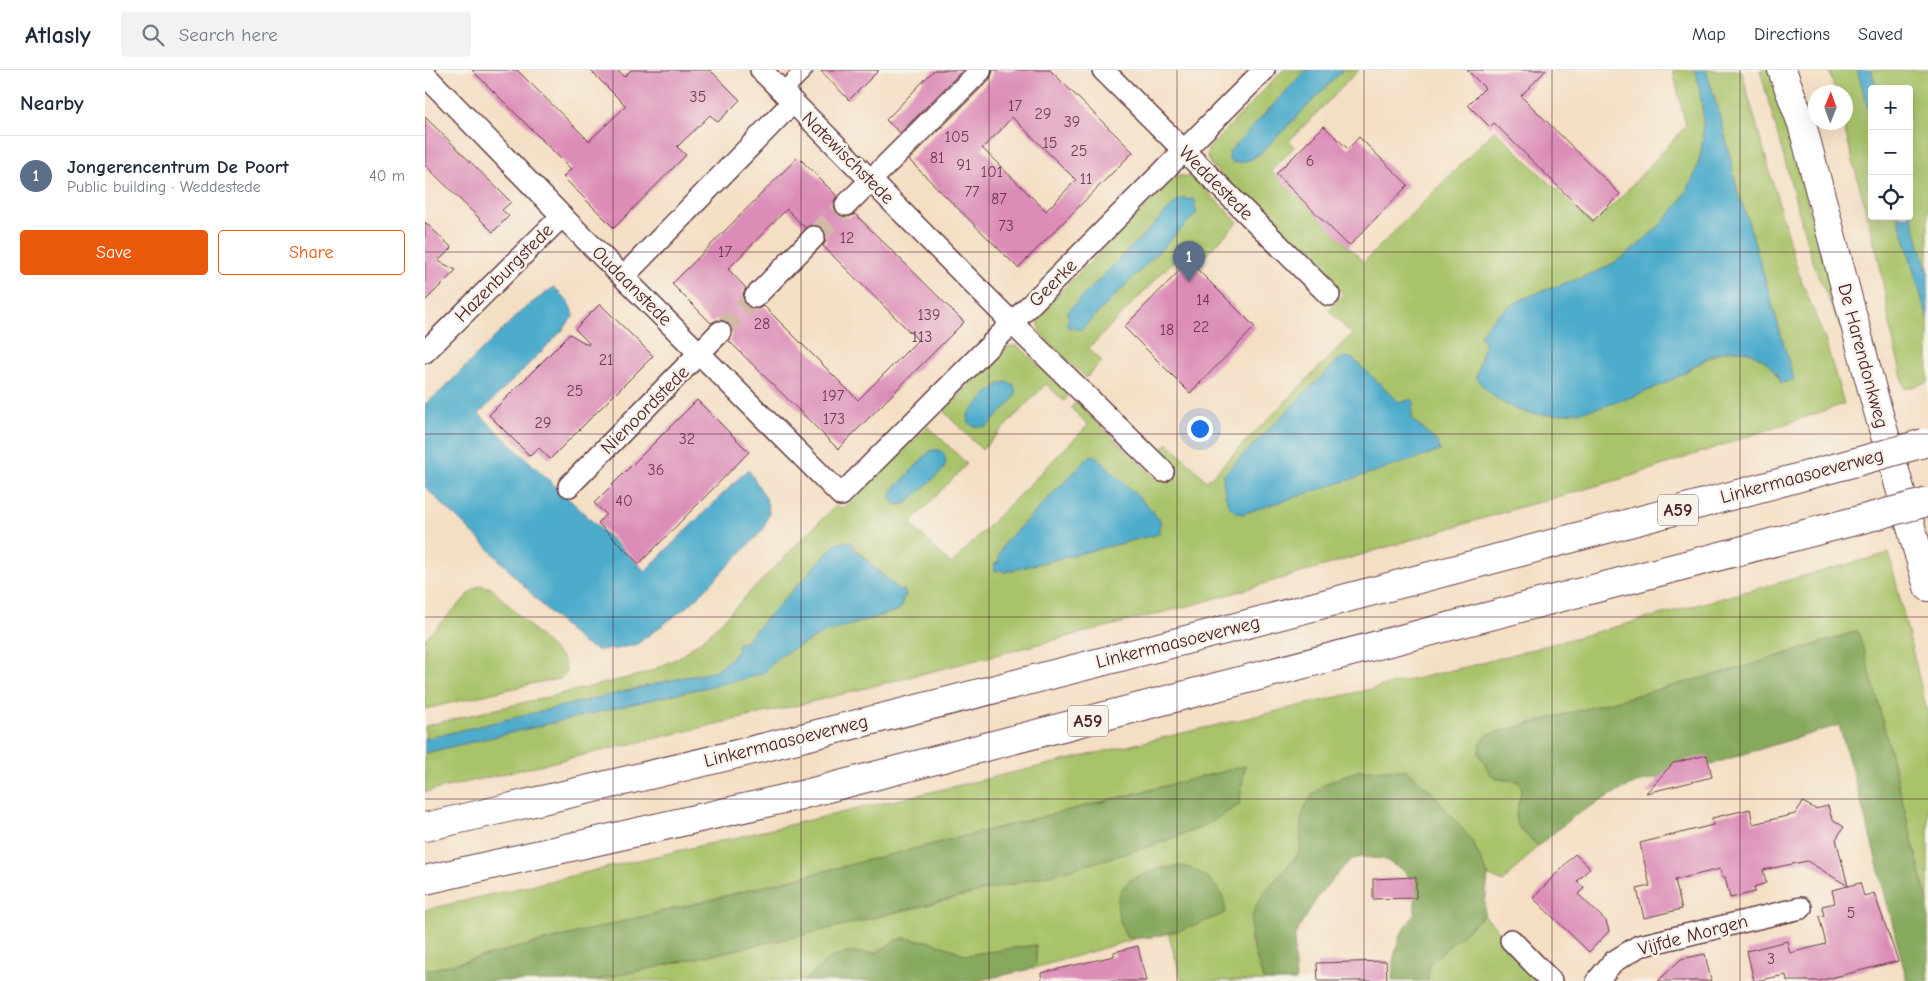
<!DOCTYPE html>
<meta charset="utf-8">
<style>
body{margin:0;font-family:"Comic Neue",sans-serif;background:#f2f2f3;color:#1f2937}
.controls{position:absolute;right:15px;top:15px;display:grid;overflow:hidden;border-radius:5px;box-shadow:0 5px 20px #0002}
.controls button{width:45px;height:45px;display:grid;place-items:center;padding:0;border:0;border-bottom:1px solid #e0e1e3;background:#fff;color:#1f2937;font:25px sans-serif}
.compass{position:absolute;left:1383px;top:15px;width:45px;height:45px;border-radius:50%;background:#fff;box-shadow:0 5px 20px #0002;rotate:1deg}
.you{position:absolute;left:774px;top:358px;width:18px;height:18px;margin:-12px;border:4px solid #fff;border-radius:50%;background:#1a73e8;box-shadow:0 0 0 8px #1a73e833}
.badge{display:grid;place-items:center;width:32px;height:32px;border-radius:50%;background:#ea580c;color:#fff;font-size:16px;font-weight:700}
.pin{position:absolute;translate:-50% -41px;filter:drop-shadow(0 1px 2px #0008)}
.pin::after{content:'';position:absolute;top:26px;width:18px;height:15px;background:inherit;clip-path:polygon(0 0,100% 0,50% 100%)}
.list{margin:0;padding:0;list-style:none}
h2{display:flex;justify-content:space-between;align-items:center;height:65px;margin:0;padding:0 20px;font-size:21px}
h2 small{font-size:16px;font-weight:400;color:#747a83}
.list li{display:grid;grid-template-columns:32px 1fr auto;gap:15px;align-items:center;box-sizing:border-box;height:80px;padding:0 20px;border-top:1px solid #e0e1e3}
.list b{display:block;font-size:19px;white-space:nowrap}
.list p{margin:0;font-size:16px;white-space:nowrap;color:#747a83}
.list em{font-size:16px;font-style:normal;color:#747a83}
.actions{display:flex;gap:10px;padding:15px 20px}
.actions a{flex:1;padding:11px 0;border:1px solid #ea580c;border-radius:5px;text-align:center;font-size:18px;color:#ea580c}
.actions .main{background:#ea580c;color:#fff}
.icon{flex:none;width:28px;height:28px;fill:none;stroke:currentColor;stroke-width:2;stroke-linecap:round;stroke-linejoin:round}
.map{position:relative;flex:none;width:1503px;height:911px;overflow:hidden}
header{display:flex;align-items:center;gap:30px;box-sizing:border-box;height:70px;padding:0 25px;background:#fff;border-bottom:1px solid #e0e1e3}
header strong{font-size:24px}
nav{display:flex;gap:28px;margin-inline-start:auto;font-size:18px}
.search{width:350px;height:45px;background:#f2f2f3;display:flex;align-items:center;gap:12px;box-sizing:border-box;padding:0 18px;border-radius:5px;color:#747a83;font-size:19px}
main{display:flex}
aside{flex:1;background:#fff}
.map>svg:first-child{display:block}
.green{fill:#a8c369;stroke:#79714a;fill-rule:evenodd}
.forest{fill:#86a95d;stroke:#686444}
.water{fill:#4daccc;stroke:#4c667c}
.building{fill:#db8cb7;fill-rule:evenodd}
.lines{fill:none;stroke-linecap:round;stroke-linejoin:round}
.minor-tunnel{stroke:#d2b9a5;stroke-width:21;stroke-dasharray:21 11;stroke-linecap:butt}
.pedestrian-casing{stroke:#643c42;stroke-width:19}
.minor-casing{stroke:#643c42;stroke-width:24}
.secondary-casing{stroke:#643c42;stroke-width:30}
.motorway-casing{stroke:#643c42;stroke-width:30}
.pedestrian{stroke:#fff;stroke-width:16}
.minor{stroke:#fff;stroke-width:21}
.secondary{stroke:#fff;stroke-width:28}
.motorway{stroke:#fff;stroke-width:28}
.motorway-bridge-casing{stroke:#643c42;stroke-width:30;stroke-linecap:butt}
.motorway-bridge{stroke:#fff;stroke-width:28}
.grid{fill:none;stroke:#4a1f2b;stroke-width:1;stroke-opacity:0.55}
.labels{text-anchor:middle;dominant-baseline:central;stroke-width:5;stroke-linejoin:round;paint-order:stroke}
.number-label{font-size:16px;fill:#6e3a4e}
.shield{fill:#f7f3e8;stroke:#7e5f64;stroke-width:1}
.shield-label{font-size:18px;font-weight:bold;fill:#4a1f2b}
.street-label{font-size:19px;fill:#4a1f2b;stroke:#f7f3e8}
</style>
<header>
<strong>Atlasly</strong>
<div class="search"><svg class="icon" aria-label="search" viewBox="0 0 24 24"><circle cx="10" cy="10" r="6"/><path d="M15 15l6 6"/></svg>Search here</div>
<nav><a>Map</a><a>Directions</a><a>Saved</a></nav>
</header>
<main>
<aside>
<h2>Nearby<small></small></h2>
<ul class="list">
<li><span class="badge" style="background:#5c6f8a">1</span><div><b>Jongerencentrum De Poort</b><p>Public building · Weddestede</p></div><em>40 m</em></li>
</ul>
<div class="actions"><a class="main">Save</a><a>Share</a></div>
</aside>
<div class="map">
<svg width="1503" height="911" viewBox="0 0 1503 911">
<rect width="100%" height="100%" fill="#f7f3e8"/>
<filter id="ink" filterUnits="userSpaceOnUse"><feTurbulence type="fractalNoise" baseFrequency=".02" numOctaves="2"/><feDisplacementMap in="SourceGraphic" scale="10" xChannelSelector="R" yChannelSelector="G"/><feConvolveMatrix kernelMatrix="1 2 1 2 8 2 1 2 1" color-interpolation-filters="sRGB"/></filter>
<filter id="wash" filterUnits="userSpaceOnUse"><feTurbulence type="fractalNoise" baseFrequency=".0096" numOctaves="4" result="noise"/><feDisplacementMap in="SourceGraphic" scale="20" xChannelSelector="R" yChannelSelector="G"/><feGaussianBlur stdDeviation="1.12" result="paint"/><feColorMatrix in="noise" values="0 0 0 0 0 0 0 0 0 0 0 0 0 0 0 0 0 1.4 0 .05"/><feComposite in="paint" operator="in"/></filter>
<g filter="url(#wash)">
<rect width="100%" height="100%" fill="#f4dfc4"/>
<path class="green" d="M858 0H881L804 82 810 92C821 94 830 87 838 81L918 0H934L864 71 869 77 846 101 939 192 1070 60 1168 155 1199 124 1261 56 1248 0H1270C1288 69 1278 119 1223 167 1206 182 1190 194 1169 203 1128 220 1081 225 1055 265L1060 273 1051 308 1069 327 1083 336 1212 325 1252 307 1285 287 1299 281 1316 280 1333 285 1350 300 1356 313 1369 310 1322 147 1313 123 1298 57 1281 0H1316L1373 202 1400 270 1419 334 1203 407 1096 437 775 533 386 632 0 722V683L254 623 315 610 338 603 355 586 399 563 472 541 477 537V528L481 526 479 520 475 521 423 472 412 473 318 573 315 572 311 577 314 579C293 603 290 602 260 607L0 669V656L219 604 253 588 283 565 410 436 418 438 423 435 502 357 505 358 542 394 485 453 526 494 663 355 646 338 651 332 732 410 746 396 733 383 743 373 782 411 927 264 903 240 918 224 786 95 782 87 783 79ZM921 287 928 289 974 332 982 331 986 329 987 349 1013 373 803 428ZM515 380 519 384V386L467 427ZM733 464 580 502 569 494 574 492Z
M1335 0H1347L1418 263 1388 194Z
M1404 0H1432L1447 53V146H1473L1503 250V312L1480 319 1466 262 1455 194 1418 53 1420 52V22H1410Z
M1446 0H1503V204L1484 136V19H1452Z
M755 106H763L769 109 813 152 778 188 764 175 664 278 677 291 661 308 615 263 613 247 618 239 748 109ZM767 128 771 132 769 135 771 143 659 257 656 260 648 257 645 259 641 254Z
M586 276H593L598 280 644 325 639 331 621 314 557 380 520 343 519 338 579 279Z
M1464 483 1503 646V834L1451 624 1432 561 1326 595 1062 665 1064 703 1071 709 1093 711 1097 718C1090 756 1083 748 1113 776L1078 812 1063 805 1047 771 876 753 875 781 859 801 825 868 839 911H757L743 863 800 843 757 796 734 798 704 810 701 867 710 869 606 899 611 893V875L542 885 507 872 480 868 471 870 451 883 407 887 378 911H167L386 863 636 802 726 776 777 757 814 735 820 696 0 901V840L1049 595Z
M56 515 66 518 138 589 142 602 135 609 110 613 0 639V569L51 517Z
M1059 845 1121 911H1003L1004 894Z"/>
<path class="forest" d="M1433 561 1451 624 1503 834V911H1482L1443 758 1414 655 1290 693 1211 713 1180 728 1149 746 1113 776C1083 748 1090 756 1097 718L1093 711 1071 709 1064 703 1054 684 1055 673 1062 665 1326 595Z
M820 696 814 735 777 757 726 776 636 802 386 863 167 911H0V901Z
M936 700H981L1005 720 1047 771 1063 805 1059 845 1004 894 1003 911H967L968 891 975 865 990 844V816L979 801 959 789 936 787 925 790 894 825 870 865 869 883 871 911H839C825 866 814 848 850 810 857 803 872 789 875 781 877 773 875 762 876 754 880 718 905 710 936 700Z
M757 796C778 800 802 820 800 843 775 854 727 873 701 867 676 814 710 801 757 796Z
M480 868 507 872 542 885 611 875V894L606 899 551 911H378L407 887 421 883H451L471 870Z"/>
<path class="water" d="M881 0H918L838 81C830 87 821 94 810 92L808 93 803 89 805 87 804 82Z
M1270 0H1281L1298 57 1313 123 1322 147 1369 310 1356 313C1346 291 1324 275 1299 281 1282 285 1267 299 1252 307 1215 327 1145 352 1103 343 1082 338 1064 325 1051 308L1060 273 1055 265C1081 225 1128 220 1169 203 1190 194 1206 182 1222 167 1278 119 1288 70 1270 0Z
M1432 0H1446L1452 19H1447V53Z
M760 128 764 130 767 128 771 133 769 135 772 143 659 257 656 260 648 257 646 259 640 254 644 251 642 242 752 131Z
M1484 136 1503 204V250L1473 146H1484Z
M129 217 143 232 149 245 137 261 54 344 220 501 323 399 341 428 344 442 338 460 267 533 212 574 192 579 172 580 157 573 122 540 60 475 0 417V334L15 322 97 240Z
M921 287 928 289 974 332 982 331 986 329 990 333 987 336V349L1013 373 1015 381 817 444C812 442 807 440 804 436 802 433 797 409 798 405L912 291Z
M584 312 589 315 591 324 586 332 562 357 548 356 544 353 543 344 564 322 576 313Z
M509 380H515L520 385 519 386 521 390 519 399 481 434 471 435 466 430 467 421 505 381Z
M670 385 729 442 731 448H734L736 454 734 456V464L580 502 576 500 570 501 569 494 574 492V484L580 472 665 386Z
M424 471 429 475 427 477 475 521 479 520 481 526 477 528V537L472 541 399 563 355 586 338 603 315 610 254 623 0 683V669L260 607C290 602 293 603 313 580L311 577 316 572 318 573 412 473Z"/>
<g id="blocks">
<path class="building" d="M47 0H92L164 71 201 36 165 0H192L199 7 206 0H285L315 30 293 52 285 45 252 77 261 85 189 158 138 107 146 99Z
M395 0H454L424 30Z
M509 0H538L475 63 461 50Z
M568 0H625L708 82 593 198 484 90 565 9ZM587 47 651 110 621 141 557 78 573 63Z
M1042 0H1121L1096 26 1195 124 1168 151 1069 53 1065 57 1043 35 1060 18Z
M0 47 86 132 77 140 84 146 68 162 0 95Z
M899 56 923 79 934 67 983 115 924 176 851 104Z
M373 87 412 126 409 131V138L413 144 417 147H424L430 144 539 252 413 379 304 271 307 266V259L303 253 299 250H292L286 253 247 214ZM362 139 380 158 386 155H392L397 158 401 164V171L398 176 493 270 433 330 339 236 333 239H327L322 236 318 230V223L321 218 303 199Z
M0 152 27 178 13 191 31 200 0 231Z
M764 191 830 257 765 323 699 257Z
M175 234 228 286 125 389 114 378 105 386 64 345 145 264 163 275 164 273 150 259Z
M272 330 324 382 214 494 173 453 181 444 169 433Z
M1282 685 1287 707 1221 723 1248 693Z
M1378 732 1390 739 1403 736 1407 749 1419 757 1411 769 1423 816 1382 791 1338 800 1341 813 1329 817 1330 822 1305 828 1300 807H1297L1295 799 1250 810 1257 839 1219 848 1212 819 1225 816 1215 773 1288 755 1287 748 1325 739 1328 754 1370 744Z
M1150 784 1165 798 1152 812 1159 818 1153 824 1181 851 1184 861 1164 882 1108 828Z
M991 807V828L948 829V809Z
M1435 813 1439 826 1449 823 1473 891 1394 911H1362L1361 905 1329 911 1322 881 1362 871 1365 883 1401 874 1394 846 1399 845 1397 836 1410 833 1407 820Z
M713 876 721 911H617L616 903 689 886V882Z
M1280 884 1286 911H1233L1256 889Z
M961 891 962 911H893L892 893Z"/>
</g>
</g>
<g filter="url(#ink)">
<use href="#blocks" fill-opacity="0" stroke="#643c42" stroke-width="1"/>
<g class="lines">
<path class="minor-tunnel" d="M389 167 421 135
M295 262 330 227"/>
<defs>
<path id="pedestrian" d="M358 21 379 0"/>
<path id="minor" d="M336 0 368 32
M678 0 904 225
M0 5 137 146 416 425 839 0
M421 135 556 0
M198 207 368 32 587 253 738 401
M330 227 389 167
M0 282 137 146
M144 416 295 262
M1086 870 1126 911
M1172 911 1188 892 1214 876 1376 838"/>
<path id="secondary" d="M1357 0 1377 54 1449 327 1503 517"/>
<path id="motorway" d="M0 757C125 728 251 700 376 668 729 580 1080 487 1431 392
M0 810 376 725 1449 446"/>
</defs>
<use href="#pedestrian" class="pedestrian-casing"/>
<use href="#minor" class="minor-casing"/>
<use href="#secondary" class="secondary-casing"/>
<use href="#motorway" class="motorway-casing"/>
<use href="#pedestrian" class="pedestrian"/>
<use href="#minor" class="minor"/>
<use href="#secondary" class="secondary"/>
<use href="#motorway" class="motorway"/>
<defs>
<path id="motorway-bridge" d="M1431 392 1499 373
M1449 446 1503 432"/>
</defs>
<use href="#motorway-bridge" class="motorway-bridge-casing"/>
<use href="#motorway-bridge" class="motorway-bridge"/>
</g>
</g>
<path class="grid" d="M188 0V911M376 0V911M564 0V911M752 0V911M939 0V911M1127 0V911M1315 0V911M0 182H1503M0 364H1503M0 547H1503M0 729H1503"/>
<g class="labels">
<g class="number-label">
<text x="273" y="27">35</text>
<text x="590" y="36">17</text>
<text x="618" y="44">29</text>
<text x="647" y="52">39</text>
<text x="532" y="67">105</text>
<text x="625" y="73">15</text>
<text x="654" y="81">25</text>
<text x="512" y="88">81</text>
<text x="885" y="91">6</text>
<text x="539" y="95">91</text>
<text x="567" y="102">101</text>
<text x="661" y="109">11</text>
<text x="547" y="122">77</text>
<text x="574" y="129">87</text>
<text x="581" y="156">73</text>
<text x="422" y="168">12</text>
<text x="300" y="182">17</text>
<text x="778" y="230">14</text>
<text x="504" y="245">139</text>
<text x="337" y="254">28</text>
<text x="776" y="257">22</text>
<text x="742" y="260">18</text>
<text x="497" y="267">113</text>
<text x="181" y="290">21</text>
<text x="150" y="321">25</text>
<text x="408" y="326">197</text>
<text x="409" y="349">173</text>
<text x="118" y="353">29</text>
<text x="262" y="369">32</text>
<text x="231" y="400">36</text>
<text x="199" y="431">40</text>
<text x="1426" y="843">5</text>
<text x="1346" y="889">3</text>
</g>
<g class="shield">
<rect x="1233" y="424.5" width="40" height="31" rx="4"/>
<rect x="643" y="635.5" width="40" height="31" rx="4"/>
</g>
<g class="shield-label">
<text x="1253" y="440">A59</text>
<text x="663" y="651">A59</text>
</g>
<g class="street-label">
<text transform="translate(423 88) rotate(45)">Natewischstede</text>
<text transform="translate(791 113) rotate(45)">Weddestede</text>
<text transform="translate(79 203) rotate(-45)">Hazenburgstede</text>
<text transform="translate(628 213) rotate(-45)">Geerke</text>
<text transform="translate(207 216) rotate(45)">Oudaanstede</text>
<text transform="translate(1438 286) rotate(75)">De Harendonkweg</text>
<text transform="translate(220 340) rotate(-45)">Nienoordstede</text>
<text transform="translate(1377 406) rotate(-15)">Linkermaasoeverweg</text>
<text transform="translate(753 572) rotate(-14)">Linkermaasoeverweg</text>
<text transform="translate(361 671) rotate(-14)">Linkermaasoeverweg</text>
<text transform="translate(1268 865) rotate(-15)">Vijfde Morgen</text>
</g>
</g>
</svg>
<div class="controls">
<button>+</button>
<button>−</button>
<button><svg class="icon" aria-label="locate" viewBox="0 0 24 24"><circle cx="12" cy="12" r="6"/><path d="M12 2v4M12 18v4M2 12h4M18 12h4"/></svg></button>
</div>
<svg class="compass" viewBox="-18 -18 36 36"><path d="M0-13l5 13h-10z" fill="#e53935"/><path d="M0 13l5-13h-10z" fill="#747a83"/></svg>
<div class="you"></div>
<div class="pin badge" style="left:764px;top:212px;background:#5c6f8a">1</div>
</div>
</main>
